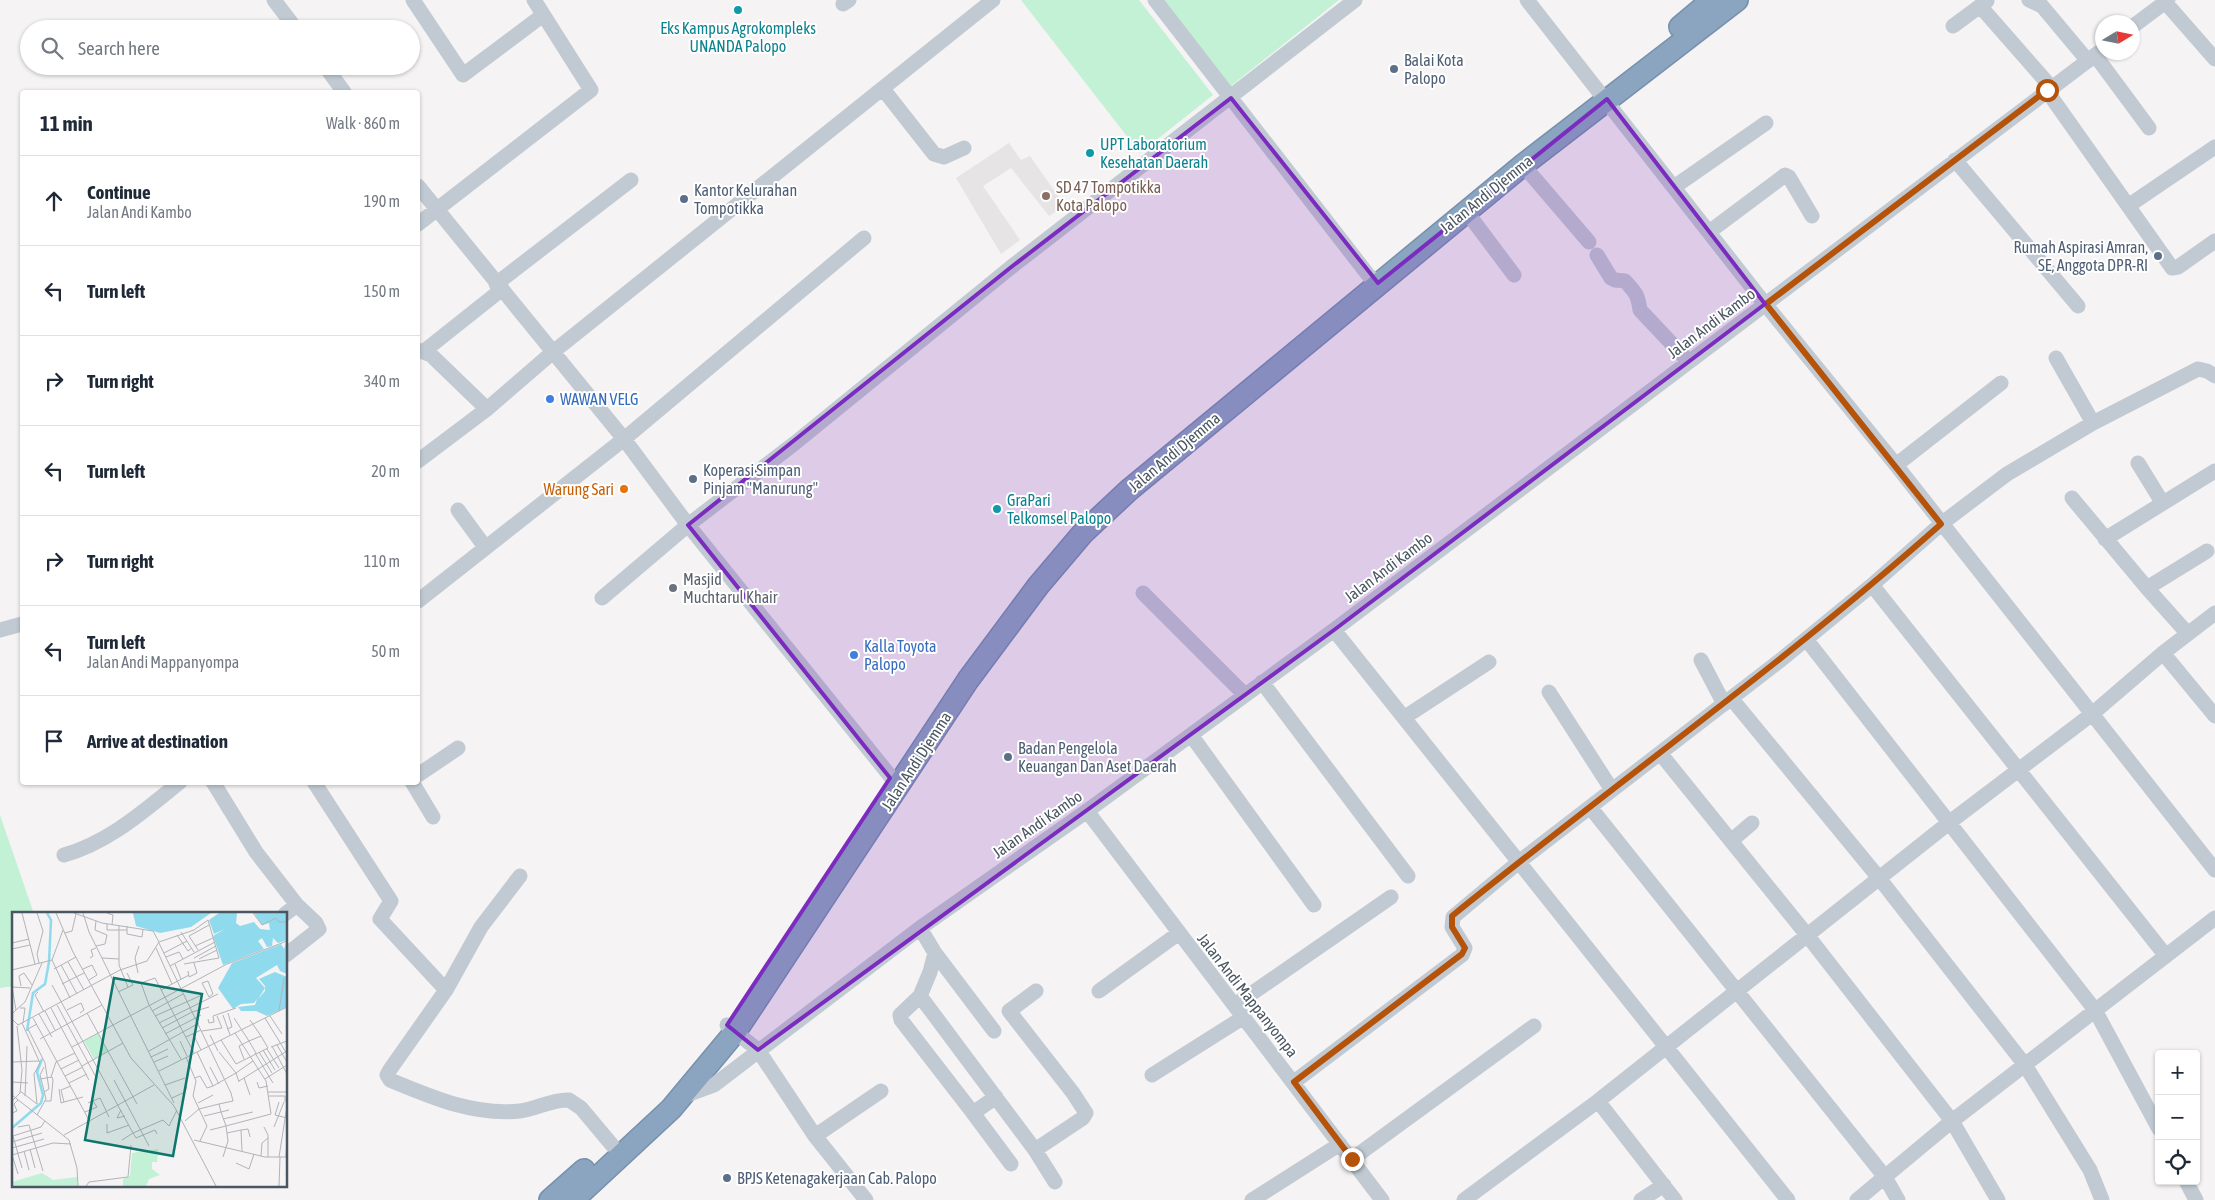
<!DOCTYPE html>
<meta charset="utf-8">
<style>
body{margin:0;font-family:"Asap Condensed",sans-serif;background:#f2f2f3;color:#1f2937}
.controls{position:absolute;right:15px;bottom:15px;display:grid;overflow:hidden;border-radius:5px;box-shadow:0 1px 4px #0004}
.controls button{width:45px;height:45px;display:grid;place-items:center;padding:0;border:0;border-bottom:1px solid #e0e1e3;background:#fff;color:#1f2937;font:25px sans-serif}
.compass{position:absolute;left:2095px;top:15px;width:45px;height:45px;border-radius:50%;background:#fff;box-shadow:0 1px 4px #0004;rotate:80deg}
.stop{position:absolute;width:15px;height:15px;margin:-11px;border:4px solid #b45309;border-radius:50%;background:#fff}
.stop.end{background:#b45309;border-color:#fff;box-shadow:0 1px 5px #0008}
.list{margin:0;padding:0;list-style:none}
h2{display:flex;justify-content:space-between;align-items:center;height:65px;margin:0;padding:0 20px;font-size:21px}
h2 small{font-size:16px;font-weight:400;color:#747a83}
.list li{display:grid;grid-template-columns:32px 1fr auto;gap:15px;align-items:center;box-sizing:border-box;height:90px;padding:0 20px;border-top:1px solid #e0e1e3}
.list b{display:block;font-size:19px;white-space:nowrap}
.list p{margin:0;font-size:16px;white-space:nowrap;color:#747a83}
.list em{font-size:16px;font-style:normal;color:#747a83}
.icon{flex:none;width:28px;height:28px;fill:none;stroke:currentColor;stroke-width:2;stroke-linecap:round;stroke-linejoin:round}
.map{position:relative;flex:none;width:2215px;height:1200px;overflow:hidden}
.search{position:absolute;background:#fff;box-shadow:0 1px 4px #0004;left:20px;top:20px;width:400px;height:55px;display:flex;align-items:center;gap:12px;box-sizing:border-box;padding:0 18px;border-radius:28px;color:#747a83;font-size:19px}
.panel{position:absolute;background:#fff;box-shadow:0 1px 4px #0004;left:20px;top:90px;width:400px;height:695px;border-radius:5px}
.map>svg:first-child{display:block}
.education{fill:#e6e4e5}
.green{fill:#c3f1d5}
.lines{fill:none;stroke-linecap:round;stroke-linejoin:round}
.highway-casing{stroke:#7690ad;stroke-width:24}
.minor{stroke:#c1cad2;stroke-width:15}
.highway{stroke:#8ba5c1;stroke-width:21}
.route{stroke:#b45309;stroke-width:6}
.marked{fill:#7b2cbf;fill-opacity:0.2;stroke:#7b2cbf;stroke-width:4;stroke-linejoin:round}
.culture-dot{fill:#0f9aa8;stroke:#fff;stroke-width:2}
.service-dot{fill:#5c6f8a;stroke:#fff;stroke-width:2}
.education-dot{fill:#8d6e63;stroke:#fff;stroke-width:2}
.shop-dot{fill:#3f7fe0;stroke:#fff;stroke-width:2}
.food-dot{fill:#e8710a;stroke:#fff;stroke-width:2}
.worship-dot{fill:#6b7280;stroke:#fff;stroke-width:2}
.labels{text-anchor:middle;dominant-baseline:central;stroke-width:4;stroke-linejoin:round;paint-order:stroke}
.culture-label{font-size:16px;fill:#0d838f;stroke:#fff;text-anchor:start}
.service-label{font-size:16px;fill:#4e5e75;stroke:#fff;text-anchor:start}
.education-label{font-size:16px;fill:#785e54;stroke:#fff;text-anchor:start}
.street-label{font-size:16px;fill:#4a5661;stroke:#fff}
.shop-label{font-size:16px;fill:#366cbe;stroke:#fff;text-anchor:start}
.food-label{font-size:16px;fill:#c56008;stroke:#fff;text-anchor:end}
.worship-label{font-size:16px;fill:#5b616d;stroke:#fff;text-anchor:start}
.inset-river{fill:none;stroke:#90daee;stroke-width:2.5}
.inset-road{fill:none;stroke:#b1b4b9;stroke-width:1}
.view{fill:#0f766e;fill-opacity:0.15;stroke:#0f766e;stroke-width:2.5}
.inset-edge{fill:none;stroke:#4a5661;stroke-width:2.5}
</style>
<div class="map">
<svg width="2215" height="1200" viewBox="0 0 2215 1200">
<rect width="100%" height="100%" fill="#f5f3f3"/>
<path class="education" d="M1009 143 1021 160 1030 156 1065 206 1049 216 1011 168 983 186 1020 240 1001 254 956 178Z"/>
<path class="green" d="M1021 0H1139L1213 95 1140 153Z
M1163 0H1339L1231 86Z
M0 815 34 914H14V986L0 988Z"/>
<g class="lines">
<defs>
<path id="highway" d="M1680 27 1712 0
M550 1200 584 1170
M573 1200 671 1109 736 1031 968 680 1038 586 1083 533 1129 490 1523 165 1737 0"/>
</defs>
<use href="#highway" class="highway-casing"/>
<path class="minor" d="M274 0 296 29
M413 0 463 75 543 15
M1155 0 1369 276 1378 283
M1527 0 1765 304 1896 465 2215 870
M2029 0 2042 6 2088 61
M2165 2 2215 59
M843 4 849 0
M1980 6 2051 87
M1953 26 1987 1
M2132 27 2168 0
M2095 55 2149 128
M325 66 344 92
M883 89 934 154 944 157 964 148
M2047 91 2172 268 2178 267 2215 241
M1955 160 2078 306
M1523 165 1589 242
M418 186 624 439 688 525 899 787
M1674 187 1766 123
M2128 206 2215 147
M1466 211 1514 275
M418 224 591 90 534 0
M1709 232 1785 175 1789 177 1812 216
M1597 255 1611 278 1615 280 1625 281C1636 293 1638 295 1640 310L1689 362
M496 284 631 180
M418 350 431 355 487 409
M423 352 501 290
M2056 358 2093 423
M418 461 487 409 553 352 993 0
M2138 463 2162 502
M1896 465 2001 383
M2072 498 2147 588 2207 551
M458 510 485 547
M2105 539 2215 471
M1872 585 2166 956
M2147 588 2188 634
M1143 593 1245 695
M602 598 688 525 795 443 1010 268 1355 0
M418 601 624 439 864 238
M0 630 22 624
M1334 630 1788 1200
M1806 639 2095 1010 2159 1129
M2163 653 2215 716
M1701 660 1724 704
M1262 682 1408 876
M1549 692 1612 790
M1731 698 1879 878 2025 1065 2090 1170 2102 1200
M1405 717 1489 662
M1191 735 1314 905
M1660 753 1807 935 1952 1121 1998 1200
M418 775 458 748
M213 782 256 852 297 905 285 914
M314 782 391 901 380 919 446 990 389 1071 387 1075 390 1080C431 1097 474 1116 520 1111 536 1109 553 1099 569 1100L581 1108 612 1145
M412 782 433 817
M1590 807 1885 1177 1898 1200
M1087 811 1382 1200
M1731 841 1752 823
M64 855C108 843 144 811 180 782
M920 928 935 953 930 972 920 996 1035 1150 1055 1182
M935 953 994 1031
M286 955 319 929 316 923 297 905
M446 990 481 927 520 876
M1099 991 1179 933
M920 996 900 1015 901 1020 973 1113 996 1097
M1235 1005 1391 897
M727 1025 758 1050 815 1136 866 1200
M1152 1075 1244 1017
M1294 1082 1462 955 1465 948 1452 927 1453 917 1520 861 1782 659 1872 585 1941 524 2007 474 2093 423 2198 369 2207 371 2215 376
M684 1096 714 1085 920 928 1087 811 1334 630 2102 50
M1598 1101 1675 1200
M973 1113 1011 1164
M815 1136 881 1091
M1035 1150 1083 1118 1086 1113 1073 1093 1009 1011 1036 991
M1352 1159 1534 1026
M2186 1181 2196 1200
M1252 1200 1340 1144
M1464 1200 1598 1101 1950 822 2092 714 2163 653 2215 613
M1641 1200 1664 1185
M1857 1200 1952 1121 2215 918"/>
<use href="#highway" class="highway"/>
</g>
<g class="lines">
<path class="route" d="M1352 1159 1294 1082 1462 954 1465 948 1452 927V916C1614 784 1785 663 1941 524L1766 304 2047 90"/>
</g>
<path class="marked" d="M1231 98 1378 283 1607 99 1765 304 1334 630 758 1050 727 1025 890 778 688 525 1010 268Z"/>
<g class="culture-dot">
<circle cx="738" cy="10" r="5"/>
<circle cx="1090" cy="153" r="5"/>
<circle cx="997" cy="509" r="5"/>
</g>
<g class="service-dot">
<circle cx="1394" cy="69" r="5"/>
<circle cx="684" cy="199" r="5"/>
<circle cx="2158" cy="256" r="5"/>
<circle cx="693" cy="479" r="5"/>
<circle cx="1008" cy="757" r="5"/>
<circle cx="727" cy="1178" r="5"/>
</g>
<circle class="education-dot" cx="1046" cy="196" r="5"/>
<g class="shop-dot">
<circle cx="550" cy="399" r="5"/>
<circle cx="854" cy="655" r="5"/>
</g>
<circle class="food-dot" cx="624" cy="489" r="5"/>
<circle class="worship-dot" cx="673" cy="588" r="5"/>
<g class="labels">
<g class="culture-label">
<text x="738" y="28" text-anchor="middle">Eks Kampus Agrokompleks<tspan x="738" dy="18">UNANDA Palopo</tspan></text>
<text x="1100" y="144">UPT Laboratorium<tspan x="1100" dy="18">Kesehatan Daerah</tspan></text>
<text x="1007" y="500">GraPari<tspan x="1007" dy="18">Telkomsel Palopo</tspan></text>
</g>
<g class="service-label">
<text x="1404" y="60">Balai Kota<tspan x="1404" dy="18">Palopo</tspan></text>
<text x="694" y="190">Kantor Kelurahan<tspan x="694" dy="18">Tompotikka</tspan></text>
<text x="2148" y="247" text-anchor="end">Rumah Aspirasi Amran,<tspan x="2148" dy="18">SE, Anggota DPR-RI</tspan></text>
<text x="703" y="470">Koperasi Simpan<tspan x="703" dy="18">Pinjam "Manurung"</tspan></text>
<text x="1018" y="748">Badan Pengelola<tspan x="1018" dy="18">Keuangan Dan Aset Daerah</tspan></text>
<text x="737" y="1178">BPJS Ketenagakerjaan Cab. Palopo</text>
</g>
<g class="education-label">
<text x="1056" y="187">SD 47 Tompotikka<tspan x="1056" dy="18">Kota Palopo</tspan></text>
</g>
<g class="street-label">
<text transform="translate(1486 194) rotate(-39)">Jalan Andi Djemma</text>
<text transform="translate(1711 323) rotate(-37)">Jalan Andi Kambo</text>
<text transform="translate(1174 452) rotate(-40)">Jalan Andi Djemma</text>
<text transform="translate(1388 567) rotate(-37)">Jalan Andi Kambo</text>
<text transform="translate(916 761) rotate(-57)">Jalan Andi Djemma</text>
<text transform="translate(1037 824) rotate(-35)">Jalan Andi Kambo</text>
<text transform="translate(1248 995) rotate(52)">Jalan Andi Mappanyompa</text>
</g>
<g class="shop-label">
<text x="560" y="399">WAWAN VELG</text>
<text x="864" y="646">Kalla Toyota<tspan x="864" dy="18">Palopo</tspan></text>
</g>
<g class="food-label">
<text x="614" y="489">Warung Sari</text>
</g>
<g class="worship-label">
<text x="683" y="579">Masjid<tspan x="683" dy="18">Muchtarul Khair</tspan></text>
</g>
</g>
<g transform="translate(12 912)">
<rect width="275" height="275" fill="#f5f3f3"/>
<path d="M86 121 96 139 82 147 72 129ZM146 237 145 250H140V257L148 263 137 267 134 274H111V267L118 264 120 241ZM30 261 41 268 65 265V274H0V270Z" fill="#c3f1d5"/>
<path d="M121 1H199L179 15 148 21 124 14ZM207 1H225L224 11 228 14 242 10 248 17 258 18 257 11 250 13 242 1H275V28L266 31 261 26 260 34 255 35 250 26 246 29 252 37 211 53 201 24 213 17 202 22 197 8ZM274 30 275 33V62L268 59 265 53 244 66 253 76 246 87 253 79V74L247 67 249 66 263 60 275 65V95L255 104 244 99H229L226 95 243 93 245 87 242 91 229 92 221 97 206 76 220 51 269 32 272 37Z" fill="#90daee"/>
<path class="inset-river" d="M15 119 21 81 33 72 37 50 39 8 35 1M0 216 29 191 31 183 25 160 30 147"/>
<path class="inset-road" d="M10 1 23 52M25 1 31 19 25 42 27 51M44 1 61 40 119 146 162 194 204 274M71 1 77 20 162 191M95 1 101 3 100 13M241 1 250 13 264 6 267 10H275M95 12V18H115M107 13V53L116 75M115 14V22L130 25 131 17M169 20 182 40M53 21 60 19 64 2M165 23 176 39 180 36M147 30 182 18 196 8 207 46 172 52M0 31 17 27M147 31 219 181 221 189 207 192 209 200 192 204M84 34 93 32 95 23 83 18 84 9M183 34 201 26M144 36 160 72M0 37 18 33M186 38 177 24 197 13M152 41 175 29M154 45 167 40 171 47M78 46 81 44 79 38 84 36M90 46 107 47M182 46 204 34M187 47 205 38M40 48 58 86M56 50 72 78M163 52 169 67M49 53 65 82M158 54 203 30M42 57 64 45M71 57 80 53 85 63 77 68M0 58 40 48 51 18M176 59 177 65 185 61 182 51M126 61 123 46 127 34M196 69 201 82 197 85 190 71ZM50 72 72 61M40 73 121 221 151 208 157 214 165 198M9 74 7 64 12 61 20 73M0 75 4 98 0 102M0 75 18 76M149 78 177 63M26 80 23 83 32 100M106 80 121 73 115 61M45 93 85 167M8 96H13L11 111M39 96 77 168M4 98 13 90 30 51M55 98 69 91 72 98 68 101M33 99 43 118M140 99 171 82M267 99 272 66M75 101 125 192M27 102 40 125M211 103 218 123M143 104 190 83M258 104 270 122M21 106 77 208M222 106 237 129 249 124 238 108M253 106 275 142M0 107 6 113 108 58 135 49 147 30 141 19 90 11 62 1M196 107 197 111 202 110 201 104 224 96M147 111 206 82M25 112 16 117 33 151 37 177 32 180M150 116 180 100 197 95M215 117 220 115 216 101M190 119 210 116 205 104M153 122 189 103M181 122 189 138M198 123 206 139M174 125 189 118M28 127 90 93M209 128 224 152 256 136 249 124M168 129 175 144M265 133 275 150M260 134 275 162M60 135 215 52 275 29M259 135 275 129M255 137 267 156M251 138 263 158M137 139 187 111M185 140 201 174 224 161 207 140M247 140 260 161M243 141 261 171M139 145 156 137M174 145 184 169 181 184 195 214 188 229M169 147 137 93 129 71 143 66 182 141M232 147 227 134 237 129 244 141M0 150 27 149M142 150 156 144M70 154 111 131M198 155 207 172M49 157 67 148M147 159 275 95M53 164 71 155M39 165 44 150 63 141M183 166 188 164 195 176 201 174M232 166 238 183M28 167 40 165 41 168 39 189H33M253 167 275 153M102 168 137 234M227 169 275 139M0 170 16 171M227 170 224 161 241 149M245 170 247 176 256 174M57 171 75 162M153 173 173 166M59 174 49 178 52 190 71 185M47 177 49 191 52 190M8 179 25 192 22 162 28 151 10 111M256 180H275M0 183 57 228 65 256 66 274M13 184 15 134M257 184H273V190M160 186 173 180 175 174M0 189 8 181 10 158 5 114M267 190 263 203 275 206M76 191 88 186 97 205M186 191 201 183M109 198 105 206 113 204M217 198 209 200 214 214 259 202 254 169 223 121M73 200 85 195 81 189M0 201 5 199 2 192 6 188M25 203 34 187 28 163 32 155M211 207 241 200M173 209 187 197 207 192M95 212V221L117 213M6 215 17 213 31 259M252 215 256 223V245M262 215 272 190M198 218 214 214 216 229 211 245M229 218 236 217 238 225M215 221 229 218 230 239M52 223 142 173M110 228 121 221 124 226 143 218 145 222M182 228 253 245H275M0 230 30 221M0 236 32 227M18 237 23 256M12 239 17 258M0 243 41 231 59 232M0 243 6 262M249 244 250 231 256 226M267 245 275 194M274 245 275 226M224 251 237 257 242 242M10 256 1 224 29 215 33 209M74 274 77 270 116 265 119 233M267 274 268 245"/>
<path class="view" d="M102 66 190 82 161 244 73 228Z"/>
<rect width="275" height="275" class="inset-edge"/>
</g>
</svg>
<div class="controls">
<button>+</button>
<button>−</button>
<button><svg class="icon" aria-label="locate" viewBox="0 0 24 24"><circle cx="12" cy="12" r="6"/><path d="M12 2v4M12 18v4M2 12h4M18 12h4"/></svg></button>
</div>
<svg class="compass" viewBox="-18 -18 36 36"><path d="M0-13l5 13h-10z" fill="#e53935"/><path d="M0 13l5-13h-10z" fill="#747a83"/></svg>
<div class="stop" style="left:2047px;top:90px"></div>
<div class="stop end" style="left:1352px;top:1159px"></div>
<div class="search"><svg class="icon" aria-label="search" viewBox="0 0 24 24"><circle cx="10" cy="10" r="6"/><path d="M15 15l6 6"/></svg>Search here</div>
<section class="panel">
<h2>11 min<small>Walk · 860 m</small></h2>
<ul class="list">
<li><svg class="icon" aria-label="ahead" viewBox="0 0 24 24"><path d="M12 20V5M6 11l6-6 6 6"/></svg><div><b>Continue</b><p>Jalan Andi Kambo</p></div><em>190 m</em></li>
<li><svg class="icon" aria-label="left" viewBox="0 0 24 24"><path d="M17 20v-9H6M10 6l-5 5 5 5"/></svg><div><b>Turn left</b></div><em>150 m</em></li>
<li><svg class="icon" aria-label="right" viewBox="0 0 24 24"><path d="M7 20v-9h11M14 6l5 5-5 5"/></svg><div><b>Turn right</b></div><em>340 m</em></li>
<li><svg class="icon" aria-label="left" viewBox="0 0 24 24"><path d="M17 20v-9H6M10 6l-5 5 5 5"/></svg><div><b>Turn left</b></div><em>20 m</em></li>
<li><svg class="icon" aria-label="right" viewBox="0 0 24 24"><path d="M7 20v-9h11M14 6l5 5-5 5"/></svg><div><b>Turn right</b></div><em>110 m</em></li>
<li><svg class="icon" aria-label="left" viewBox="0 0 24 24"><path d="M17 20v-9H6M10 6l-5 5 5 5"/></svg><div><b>Turn left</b><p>Jalan Andi Mappanyompa</p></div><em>50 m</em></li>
<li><svg class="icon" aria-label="arrive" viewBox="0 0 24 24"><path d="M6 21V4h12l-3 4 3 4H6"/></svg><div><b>Arrive at destination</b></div></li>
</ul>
</section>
</div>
